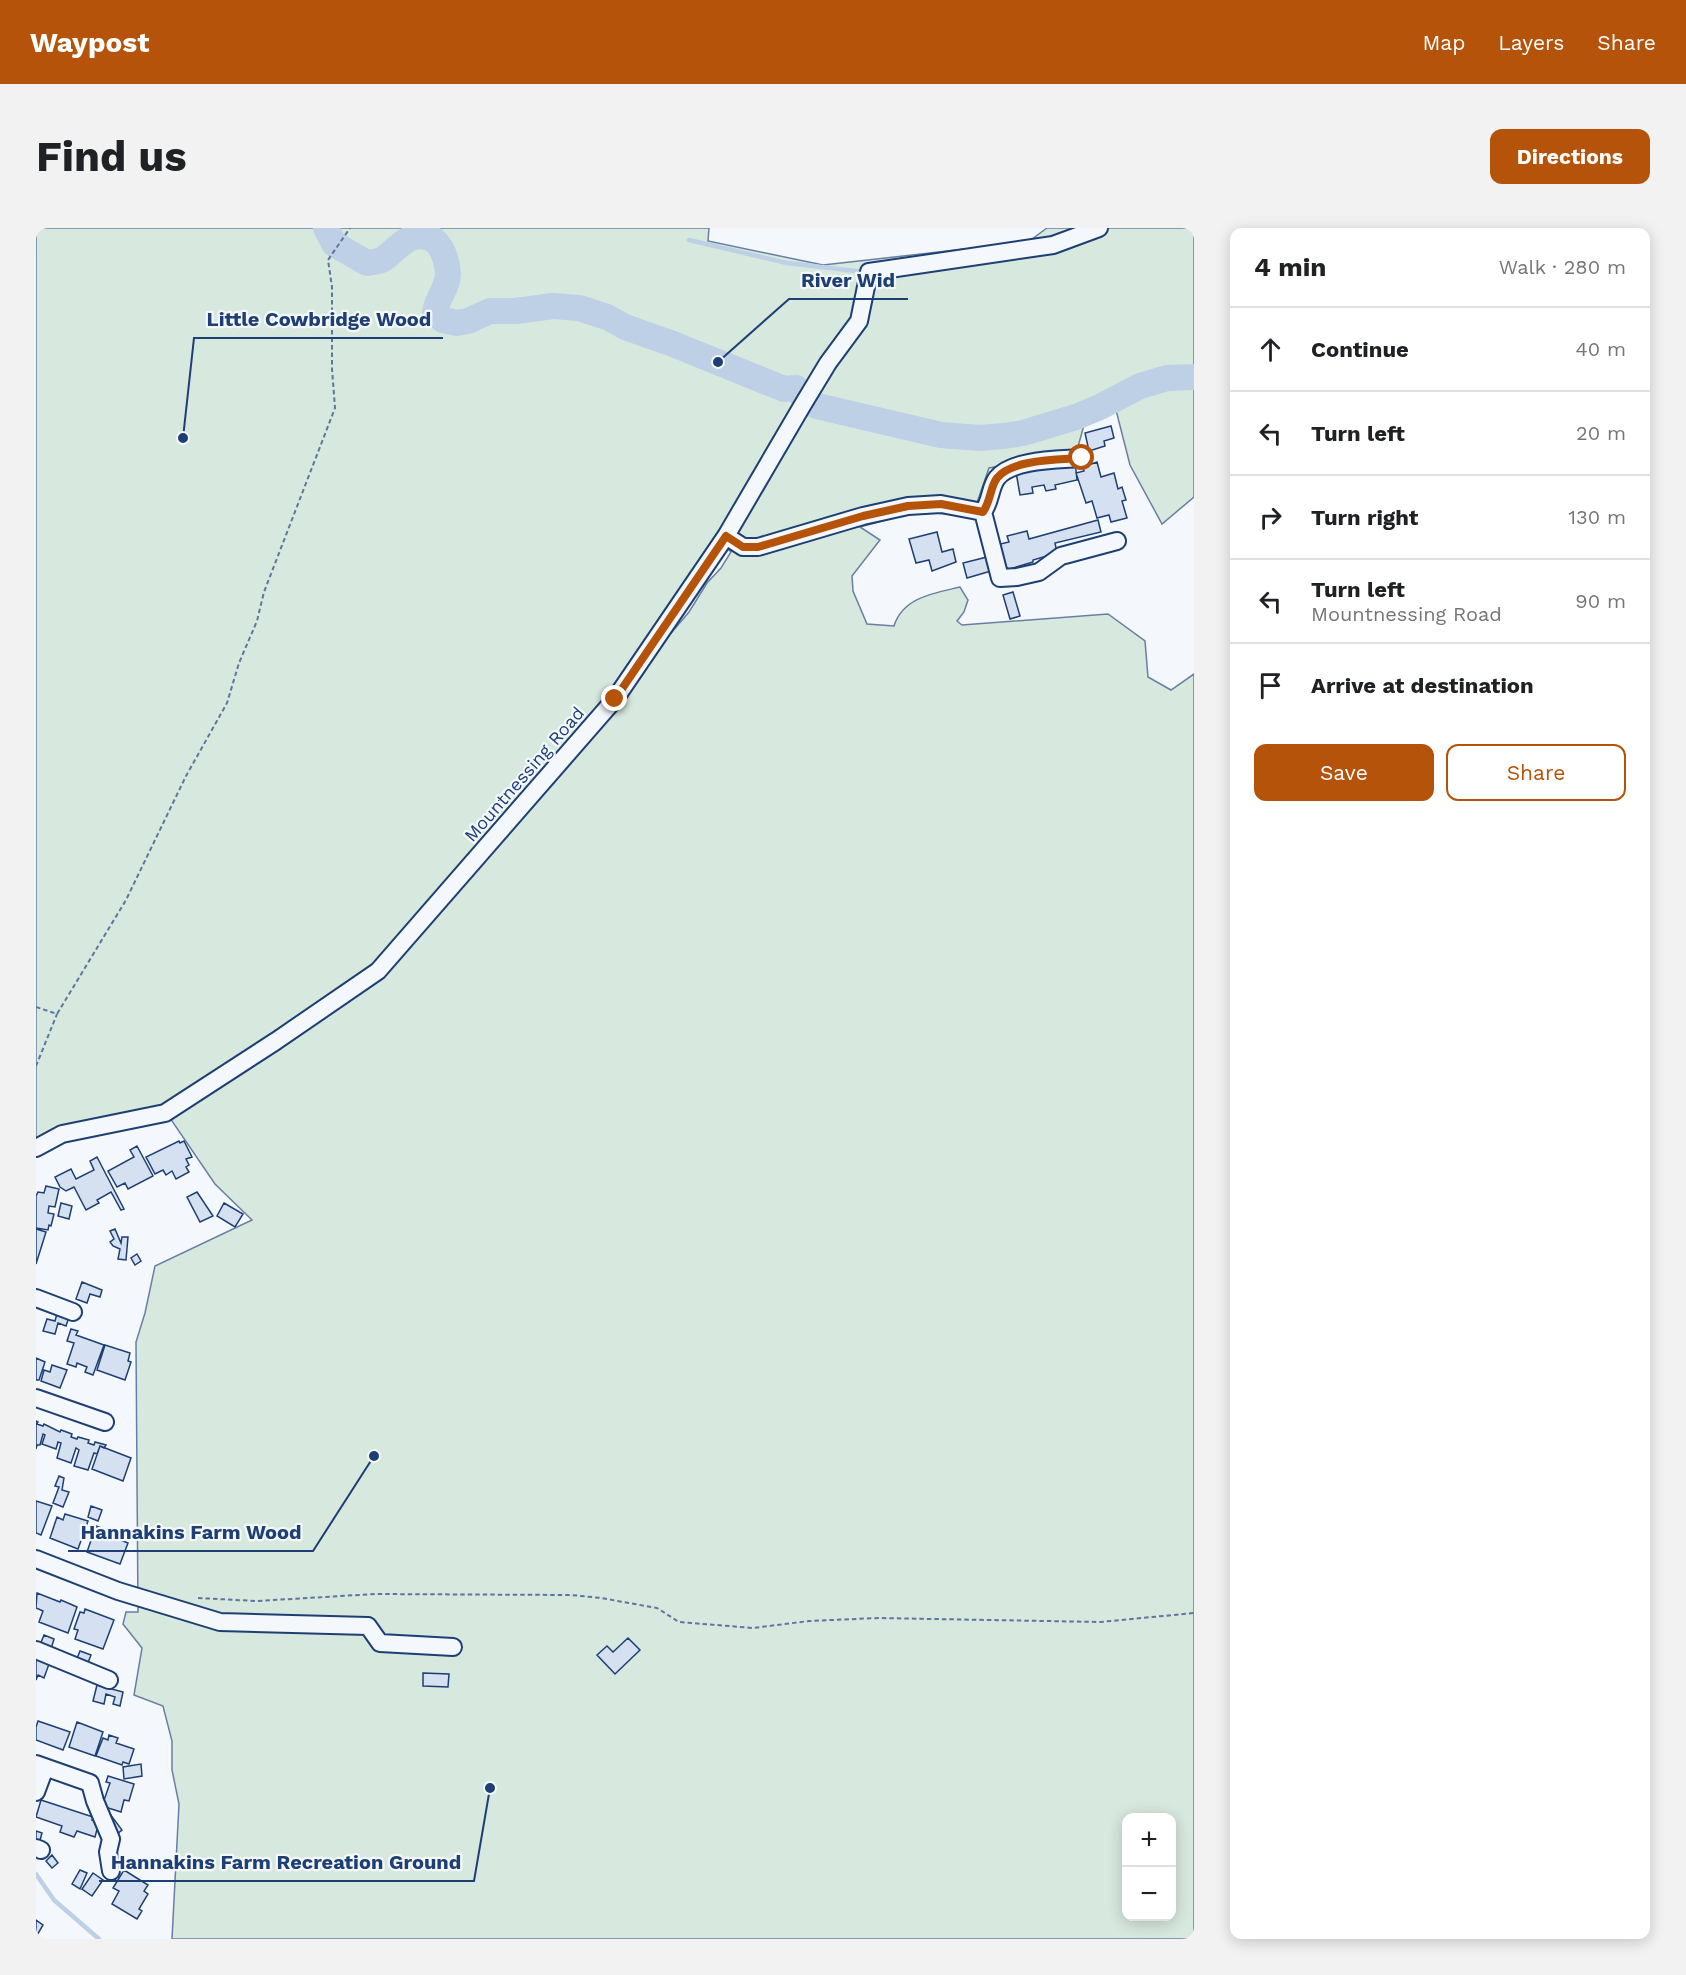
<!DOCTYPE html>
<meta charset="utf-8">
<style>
body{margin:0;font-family:"Work Sans",sans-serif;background:#f2f2f2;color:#202124}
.controls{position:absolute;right:18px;bottom:18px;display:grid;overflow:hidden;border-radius:12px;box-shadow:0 3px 15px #0003}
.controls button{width:54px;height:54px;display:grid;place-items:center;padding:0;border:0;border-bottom:2px solid #e0e0e0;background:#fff;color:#202124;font:30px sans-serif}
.stop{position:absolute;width:18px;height:18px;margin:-14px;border:4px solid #b45309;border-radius:50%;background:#fff}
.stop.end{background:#b45309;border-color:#fff;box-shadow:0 2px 6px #0008}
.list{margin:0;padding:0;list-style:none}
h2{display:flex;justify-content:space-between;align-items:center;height:78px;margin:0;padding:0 24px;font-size:26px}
h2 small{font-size:20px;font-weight:400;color:#757577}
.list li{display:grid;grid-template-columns:39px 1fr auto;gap:18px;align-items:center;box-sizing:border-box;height:84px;padding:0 24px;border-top:2px solid #e0e0e0}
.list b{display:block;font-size:22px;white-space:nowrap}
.list p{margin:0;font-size:20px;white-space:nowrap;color:#757577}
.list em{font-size:20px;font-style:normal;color:#757577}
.actions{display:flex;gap:12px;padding:18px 24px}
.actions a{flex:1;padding:14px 0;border:2px solid #b45309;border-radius:12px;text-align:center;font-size:21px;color:#b45309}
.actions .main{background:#b45309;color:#fff}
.icon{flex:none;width:33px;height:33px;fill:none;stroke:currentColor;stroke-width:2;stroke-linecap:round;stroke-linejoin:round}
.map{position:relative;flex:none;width:1158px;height:1711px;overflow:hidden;border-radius:12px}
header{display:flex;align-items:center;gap:36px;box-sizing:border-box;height:84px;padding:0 30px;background:#b45309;color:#fff}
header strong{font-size:28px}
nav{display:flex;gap:33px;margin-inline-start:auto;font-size:21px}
.intro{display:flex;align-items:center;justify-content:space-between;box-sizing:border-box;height:144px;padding:0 36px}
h1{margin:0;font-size:42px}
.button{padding:15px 27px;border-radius:12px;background:#b45309;color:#fff;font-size:21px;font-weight:700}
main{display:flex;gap:36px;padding:0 36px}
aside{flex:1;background:#fff;border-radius:12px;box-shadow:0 3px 15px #0003}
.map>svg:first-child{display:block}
.green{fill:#d7e8df;stroke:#687fa3;stroke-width:1.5;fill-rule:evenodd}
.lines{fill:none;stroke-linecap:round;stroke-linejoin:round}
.stream{stroke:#bed0e5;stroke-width:4.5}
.river{stroke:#bed0e5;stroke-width:26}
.building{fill:#d5e0f0;stroke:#1d3f73;stroke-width:1.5}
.minor-casing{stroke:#1d3f73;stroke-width:20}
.path{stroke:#5e769c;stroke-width:2;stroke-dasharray:4.5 3;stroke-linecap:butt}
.minor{stroke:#f4f7fb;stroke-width:16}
.route{stroke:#b45309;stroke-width:8}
.labels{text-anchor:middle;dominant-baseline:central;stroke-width:4.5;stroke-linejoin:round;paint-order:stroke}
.street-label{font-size:18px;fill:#1d3f73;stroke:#f4f7fb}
.leader{fill:none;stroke:#1d3f73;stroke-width:2}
.callout-dot{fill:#1d3f73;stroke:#f4f7fb;stroke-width:2}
.callout-label{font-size:20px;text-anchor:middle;font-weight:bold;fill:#1d3f73;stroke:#f4f7fb;stroke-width:4.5;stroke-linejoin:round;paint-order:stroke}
</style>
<header>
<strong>Waypost</strong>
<nav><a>Map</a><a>Layers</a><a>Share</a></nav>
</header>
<div class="intro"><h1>Find us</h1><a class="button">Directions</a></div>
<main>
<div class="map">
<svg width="1158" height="1711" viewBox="0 0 1158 1711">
<rect width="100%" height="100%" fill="#f4f7fb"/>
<path class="green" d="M0 0H673L672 13 787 37 992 14 1011 0H1158V269L1126 296 1094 237 1080 182 1048 197 1040 226 953 240 936 289 883 283 824 299 844 312 816 348 817 363 831 396 858 398C867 369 899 365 924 359L932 372 928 384 921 393 926 397 1072 386 1109 413 1112 449 1135 462 1158 446V1711H136L143 1576 136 1542V1513L127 1478 98 1467 106 1420 87 1396 90 1384H102L100 1114 109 1085 119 1038 216 992 179 956 132 887 0 920ZM681 311 695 324 685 340 671 355 653 384 579 471 560 482 625 393ZM1090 1590H1136V1688H1090Z"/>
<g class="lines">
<path class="stream" d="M653 12 751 35 828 44
M0 1646 18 1672 63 1711"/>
<path class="river" d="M290 0 298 16 331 35C337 34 344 34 349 30 364 18 376 0 398 12 407 20 411 33 412 46 412 60 400 71 399 85L407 92 421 95 432 93 454 83H480L517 78 543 80 571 89 589 99 637 116 748 161 760 160 769 172 781 178 905 207 944 210 968 208 987 205 1040 189 1064 179 1104 158 1131 150 1158 149"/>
</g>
<path class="building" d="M1075 198 1078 210 1068 213 1069 218 1053 223 1049 205Z
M1039 233 1041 252 1019 257 1020 261 1010 263 1008 257 996 259 997 265 984 267 980 244Z
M1061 234 1065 249 1078 245 1082 261 1086 259 1090 272 1086 273 1091 290 1075 294 1073 287 1061 290 1056 273 1050 275 1040 245 1048 243 1047 239Z
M1062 292 1065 304 1019 315 1021 325 997 332V334L967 343 960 317 973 314 971 308 991 303 993 311Z
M901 304 906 324 917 321 920 334 896 343 893 332 880 335 873 311Z
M951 329 955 343 931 350 927 335Z
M977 364 984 388 974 391 967 367Z
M143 913 144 915 148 913 156 929 150 931 153 937 150 939 153 944 140 951 136 943 130 947 127 942 119 946 110 929Z
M101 918 117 948 92 961 89 955 81 959 72 943 98 929 94 922Z
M61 929 88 981 85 982 75 964 61 972 63 975 50 982 38 959 30 963 24 959 19 949 35 941 40 951 58 942 54 933Z
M10 958 23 961 19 979 13 978 12 985 18 986 15 998 13 997 12 1002 0 1000V968L2 964 8 965Z
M161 964 177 988 164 994 151 969Z
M25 975 36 978 33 991 22 988Z
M188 975 207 986 199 999 181 988Z
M0 1001 10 1004 0 1036Z
M79 1001 85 1015 86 1009H92L90 1032 82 1031 84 1021 77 1018 74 1014 78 1011 74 1003Z
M101 1026 105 1033 99 1037 95 1030Z
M46 1054 66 1062 64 1069 54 1066 51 1075 40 1071Z
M22 1082 34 1086 30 1098 22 1095 19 1106 7 1103 11 1091 19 1093Z
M35 1101 42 1103 40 1107 68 1117 57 1147 49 1144 51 1139 41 1135 40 1139 31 1136 38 1115 31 1113Z
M69 1117 94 1125 92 1133 95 1134 89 1152 61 1142Z
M0 1130 9 1134 3 1152H0Z
M16 1137 31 1142 24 1160 5 1153 8 1142 14 1144Z
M0 1193 2 1194 1 1196 7 1198 8 1196 24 1204 25 1202 36 1206 35 1209 41 1211 42 1209 53 1212 52 1215 58 1217 59 1214 70 1217 68 1220 64 1218 61 1226 58 1225 52 1242 38 1238 43 1222 40 1220 35 1235 21 1230 25 1215 22 1214 20 1221 6 1216 9 1207 7 1206 4 1217H1L0 1221Z
M64 1218 95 1230 87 1253 56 1241Z
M23 1248 28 1250 26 1262 33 1264 27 1279 17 1275 23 1259 19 1258Z
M0 1273 16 1278 5 1307 0 1305Z
M55 1278 66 1282 62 1293 52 1289Z
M29 1286 52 1293 42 1321 14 1310 21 1289 27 1292Z
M60 1298 73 1303 72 1307 92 1315 84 1336 51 1324Z
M1 1365 24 1374 25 1372 41 1379 32 1405 3 1394 7 1383 0 1380Z
M49 1381 78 1392 67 1421 39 1411 42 1402 38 1401 44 1384 48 1385Z
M8 1407 18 1411 15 1421 4 1417Z
M592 1410 604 1422 579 1446 561 1427 571 1418 577 1424Z
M44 1423 55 1427 51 1437 40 1433Z
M0 1431 13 1436 8 1450 2 1447 0 1452Z
M387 1445 413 1446 412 1459 387 1458Z
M61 1457 87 1464 84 1478 77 1476 79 1469 70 1466 68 1476 57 1473Z
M2 1493 34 1504 27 1522 0 1512V1499Z
M41 1494 67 1504 59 1528 33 1519Z
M73 1507 82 1510 80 1515 98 1521 93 1536 87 1534 86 1537 60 1528 67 1510 72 1512Z
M105 1536 106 1548 88 1551 87 1539Z
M72 1548 98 1556 93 1573 88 1572 85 1584 66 1578 74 1555 70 1554Z
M5 1572 57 1589 56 1592 63 1594 59 1609 41 1603 38 1609 24 1604 26 1598 0 1589Z
M71 1582 86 1602 81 1606Z
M0 1603 6 1605 3 1616 0 1615Z
M16 1627 22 1635 16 1640 10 1633Z
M44 1642 51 1645 44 1661 36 1656Z
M88 1642 112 1657 108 1663 112 1666 103 1681 106 1683 101 1691 76 1676 83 1663 77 1660Z
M57 1645 67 1652 56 1668 46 1661Z
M0 1692 7 1697 0 1709Z"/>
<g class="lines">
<defs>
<path id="minor" d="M947 284 964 350 981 349 1003 344 1025 328 1081 313
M690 308 707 319H722L827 288 872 278 905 276 947 284C955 273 954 259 961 250 976 231 1023 232 1046 230
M0 920 26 906 129 885 240 813 342 743 579 471 690 308 766 178 792 135 823 93 833 44 1017 17 1063 0
M0 1070 37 1084
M0 1170 69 1194
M0 1331 82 1363 184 1394 332 1398 344 1415 417 1419
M0 1422 73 1452
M0 1536 54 1555 59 1573 75 1611 72 1624 75 1643
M0 1564 9 1540
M0 1620 5 1622"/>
</defs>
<use href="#minor" class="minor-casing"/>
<path class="path" d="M0 779 21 786 90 672 150 548 191 475 203 435 221 393 228 364 299 180 296 141V59L292 32 314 0
M0 838 21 786
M162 1370 221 1373 339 1366 535 1367 565 1370 621 1380 643 1394 717 1400 773 1393 842 1390 1064 1394 1158 1385"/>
<use href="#minor" class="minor"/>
</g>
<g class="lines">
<path class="route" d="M579 471 690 308 707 319H722L827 288 872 278 905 276 947 284C955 273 954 259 961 250 976 231 1023 232 1046 230"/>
</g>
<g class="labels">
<g class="street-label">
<text transform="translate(488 546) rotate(-49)">Mountnessing Road</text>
</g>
</g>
<path class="leader" d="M682 134L753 71H872M147 210L158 110H407M338 1228L277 1323H32M454 1560L438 1653H63"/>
<g class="callout-dot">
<circle cx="682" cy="134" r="6"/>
<circle cx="147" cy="210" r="6"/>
<circle cx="338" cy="1228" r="6"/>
<circle cx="454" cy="1560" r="6"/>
</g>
<g class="callout-label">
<text x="812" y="59">River Wid</text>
<text x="283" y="98">Little Cowbridge Wood</text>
<text x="155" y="1311">Hannakins Farm Wood</text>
<text x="250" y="1641">Hannakins Farm Recreation Ground</text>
</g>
</svg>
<div class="controls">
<button>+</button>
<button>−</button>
</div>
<div class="stop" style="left:1046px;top:230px"></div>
<div class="stop end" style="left:579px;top:471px"></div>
</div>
<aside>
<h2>4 min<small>Walk · 280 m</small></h2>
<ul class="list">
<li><svg class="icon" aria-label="ahead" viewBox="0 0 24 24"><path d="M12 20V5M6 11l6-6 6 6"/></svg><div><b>Continue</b></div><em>40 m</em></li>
<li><svg class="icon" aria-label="left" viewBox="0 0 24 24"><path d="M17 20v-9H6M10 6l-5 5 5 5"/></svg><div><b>Turn left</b></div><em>20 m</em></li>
<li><svg class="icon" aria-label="right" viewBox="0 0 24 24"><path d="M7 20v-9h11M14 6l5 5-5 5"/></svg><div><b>Turn right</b></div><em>130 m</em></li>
<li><svg class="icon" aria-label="left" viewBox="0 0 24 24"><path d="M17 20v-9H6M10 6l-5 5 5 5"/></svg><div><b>Turn left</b><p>Mountnessing Road</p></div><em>90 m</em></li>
<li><svg class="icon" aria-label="arrive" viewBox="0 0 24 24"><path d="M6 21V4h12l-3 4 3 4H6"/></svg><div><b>Arrive at destination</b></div></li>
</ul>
<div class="actions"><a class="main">Save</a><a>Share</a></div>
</aside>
</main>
